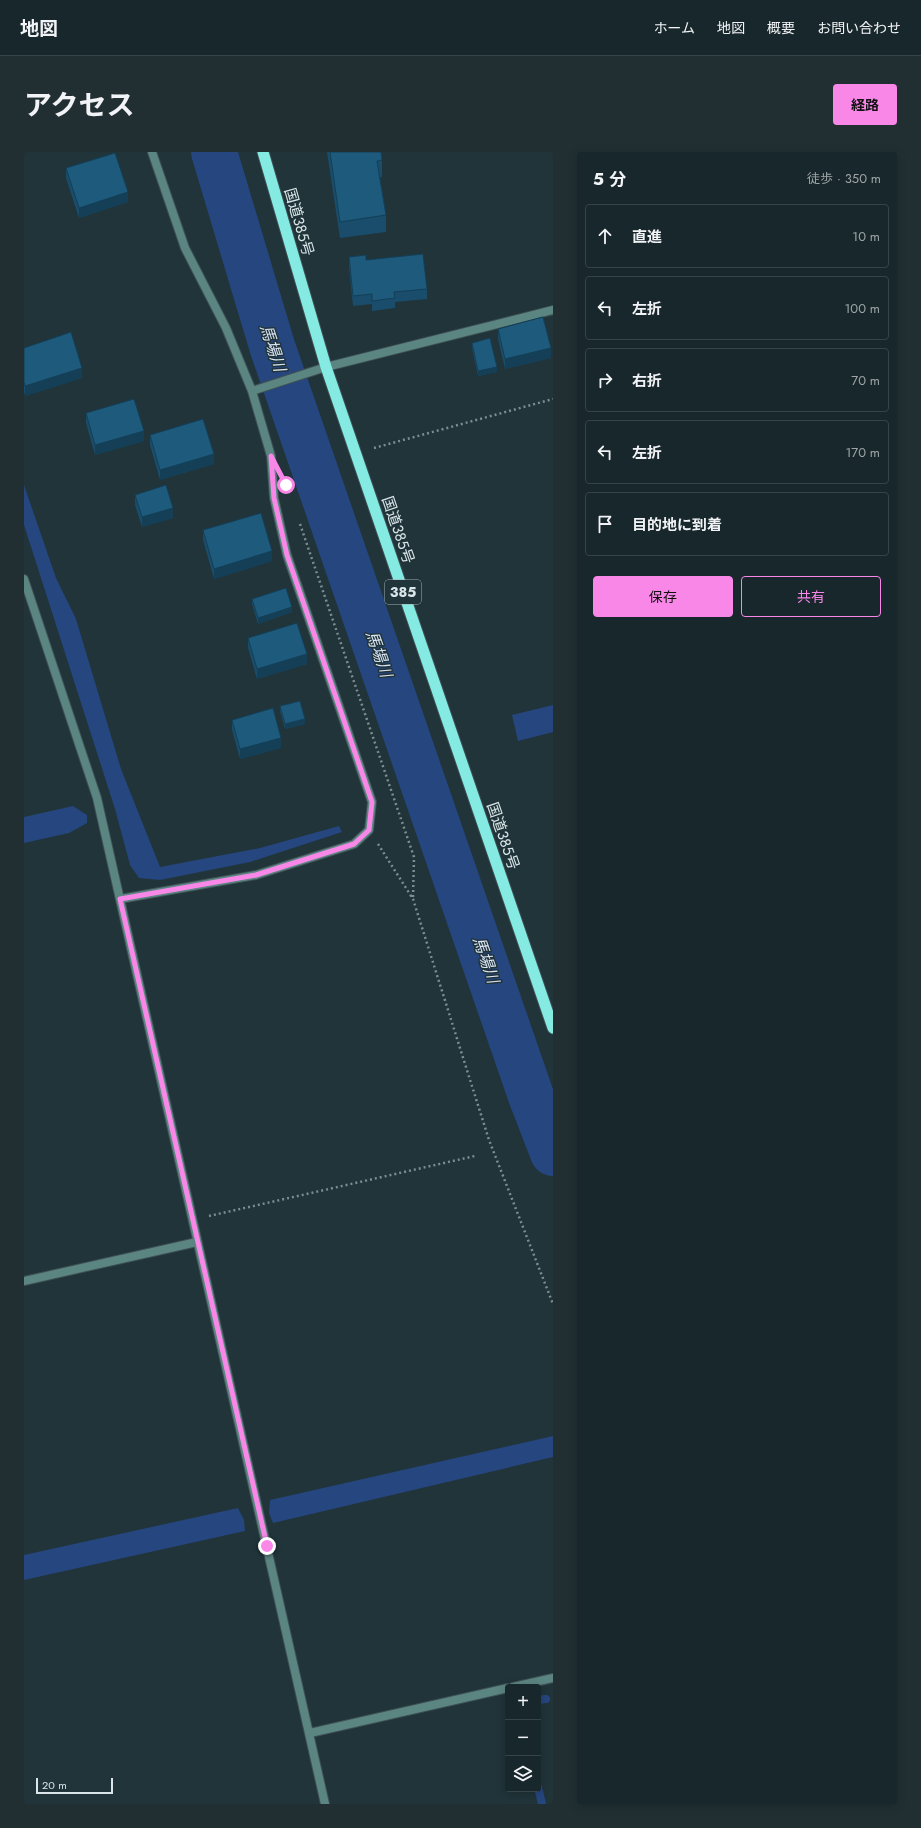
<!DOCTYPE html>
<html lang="ja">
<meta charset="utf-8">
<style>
body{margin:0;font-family:Jost,"Noto Sans JP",sans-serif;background:#212f33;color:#f1f3f6}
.controls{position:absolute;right:12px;bottom:12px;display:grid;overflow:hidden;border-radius:4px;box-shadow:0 2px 10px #0003}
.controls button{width:36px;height:36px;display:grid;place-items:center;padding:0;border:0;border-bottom:1px solid #364447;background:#18272b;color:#f1f3f6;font:20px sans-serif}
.scale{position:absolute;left:12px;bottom:10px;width:77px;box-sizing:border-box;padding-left:4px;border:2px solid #dae6e9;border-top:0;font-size:11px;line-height:14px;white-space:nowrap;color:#dae6e9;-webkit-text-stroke:3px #203439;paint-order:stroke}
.stop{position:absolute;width:12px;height:12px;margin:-9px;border:3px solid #f987e8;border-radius:50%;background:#fff}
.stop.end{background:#f987e8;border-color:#fff;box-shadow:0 1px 4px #0008}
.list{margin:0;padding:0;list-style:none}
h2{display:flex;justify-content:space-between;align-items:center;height:52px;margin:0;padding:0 16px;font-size:17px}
h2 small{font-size:13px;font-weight:400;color:#9fa5a9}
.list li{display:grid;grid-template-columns:26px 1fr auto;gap:12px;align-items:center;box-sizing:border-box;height:64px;margin:0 8px 8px;padding:0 8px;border:1px solid #364447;border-radius:4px}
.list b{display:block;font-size:15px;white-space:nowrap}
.list em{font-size:13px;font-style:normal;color:#9fa5a9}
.actions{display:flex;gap:8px;padding:12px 16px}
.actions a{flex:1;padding:9px 0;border:1px solid #f987e8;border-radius:4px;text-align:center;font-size:14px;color:#f987e8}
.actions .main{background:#f987e8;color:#111}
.icon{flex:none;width:22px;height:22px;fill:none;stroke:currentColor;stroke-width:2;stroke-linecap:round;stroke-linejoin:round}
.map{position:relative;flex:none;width:529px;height:1652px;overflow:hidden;border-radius:4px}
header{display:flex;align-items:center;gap:24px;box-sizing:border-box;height:56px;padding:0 20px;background:#18272b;border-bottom:1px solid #364447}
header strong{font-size:19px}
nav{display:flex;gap:22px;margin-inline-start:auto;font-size:14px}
.intro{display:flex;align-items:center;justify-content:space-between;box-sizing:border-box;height:96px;padding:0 24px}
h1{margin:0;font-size:28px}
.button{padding:10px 18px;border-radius:4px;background:#f987e8;color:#111;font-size:14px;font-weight:700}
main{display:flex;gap:24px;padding:0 24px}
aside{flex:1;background:#18272b;border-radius:4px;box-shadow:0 2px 10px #0003}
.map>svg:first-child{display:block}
.water{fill:#26467f}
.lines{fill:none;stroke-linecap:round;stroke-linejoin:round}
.stream{stroke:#26467f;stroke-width:8}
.river{stroke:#26467f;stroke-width:46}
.minor-casing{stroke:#3e5055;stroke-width:10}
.trunk-casing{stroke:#3e5055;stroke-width:13}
.path{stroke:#7d8d91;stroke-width:2.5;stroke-dasharray:2 3;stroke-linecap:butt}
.minor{stroke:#5b8581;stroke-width:8}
.trunk{stroke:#84eae2;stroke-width:11}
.wall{fill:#194d6b}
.shaded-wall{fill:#143f57}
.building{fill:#1d5a7c;stroke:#143f57}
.route{stroke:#f987e8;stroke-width:5}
.labels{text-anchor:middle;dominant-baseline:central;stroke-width:3;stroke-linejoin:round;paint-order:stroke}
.shield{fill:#203439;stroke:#a2b1b4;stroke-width:1}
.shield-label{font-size:14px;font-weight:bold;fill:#dae6e9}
.street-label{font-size:15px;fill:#dae6e9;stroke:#203439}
.water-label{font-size:16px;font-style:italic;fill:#dbe5f7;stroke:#203439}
</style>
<header>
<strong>地図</strong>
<nav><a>ホーム</a><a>地図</a><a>概要</a><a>お問い合わせ</a></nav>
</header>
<div class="intro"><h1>アクセス</h1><a class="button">経路</a></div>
<main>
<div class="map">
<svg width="529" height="1652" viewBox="0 0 529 1652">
<rect width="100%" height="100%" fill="#203439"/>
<path class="water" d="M0 333 32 426 52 467 97 617 136 715 236 696 315 674 318 680 226 710 136 728 115 726 106 713 91 657 0 373Z
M529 553V580L494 589 488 563Z
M49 654 63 663V671L45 681 0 691V665Z
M529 1284V1305L249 1371 245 1361 246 1348Z
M214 1356 220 1368 221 1379 0 1428V1403Z"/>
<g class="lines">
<path class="stream" d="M514 1548 522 1547
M514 1635 518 1652"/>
<path class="river" d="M190 0 248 194 507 944 529 1001"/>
<defs>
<path id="minor" d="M228 239 302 215 529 158
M0 427 73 646 301 1652
M96 747 232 723 330 692 345 678 348 650 263 403 250 346 247 304 228 239 202 176 161 96 128 0
M0 1129 173 1090
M489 1535 529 1526
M286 1581 484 1536"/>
<path id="trunk" d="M239 0 302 215 529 876"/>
</defs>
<use href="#minor" class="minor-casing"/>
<use href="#trunk" class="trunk-casing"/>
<path class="path" d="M350 296 529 247
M276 372 390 705 389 746
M354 692 389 747 465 988 529 1152
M185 1064 451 1004"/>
<use href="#minor" class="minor"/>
<use href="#trunk" class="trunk"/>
</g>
<path class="wall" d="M303 0H357L358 8V25H356L362 63V80L316 86Z
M42 16 104 50 55 66 42 26Z
M325 105 342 108 403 137V147L371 150V156L348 159V152L329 154 325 115Z
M474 177 527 206 481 217 474 187Z
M448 191 473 220 454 224 448 196Z
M0 196 58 226 1 244 0 240Z
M62 261 120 289 71 303 62 271Z
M126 283 190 312 136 328 126 293Z
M111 343 149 366 118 375 111 353Z
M179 378 248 409 190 427 179 388Z
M228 447 268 460 234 472 228 452Z
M224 486 283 512 233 527 224 496Z
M256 554 281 572 261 577 256 559Z
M208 568 257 596 216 607 208 578Z"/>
<path class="shaded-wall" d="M104 40V50L55 66V56Z
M527 196V206L481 217V207Z
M473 215V220L454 224V219Z
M58 216V226L1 244V234Z
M120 279V289L71 303V293Z
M190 302V312L136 328V318Z
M149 356V366L118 375V365Z
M248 399V409L190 427V417Z
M268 455V460L234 472V466Z
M283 502V512L233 527V517Z
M281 567V572L261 577V572Z
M257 586V596L216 607V597Z"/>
<path class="building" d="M306 0H357L358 8 353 9 362 63 316 70Z
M91 1 104 40 55 56 42 16Z
M399 102 403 137 370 140 371 146 348 149V142L329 144 325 105 342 103V108Z
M519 165 527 196 481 207 474 177Z
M47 180 58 216 1 234 0 230V196Z
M466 186 473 215 454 219 448 191Z
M110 247 120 279 71 293 62 261Z
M179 267 190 302 136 318 126 283Z
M142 333 149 356 118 365 111 343Z
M237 361 248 399 190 417 179 378Z
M262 436 268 455 234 466 228 447Z
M273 471 283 502 233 517 224 486Z
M276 549 281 567 261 572 256 554Z
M249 556 257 586 216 597 208 568Z"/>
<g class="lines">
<path class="route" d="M243 1394 96 747 232 723 330 692 345 678 348 650 263 403 250 346 247 304 262 333"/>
</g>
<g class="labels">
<rect class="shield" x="361" y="428" width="36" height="24" rx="3"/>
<g class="shield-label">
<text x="379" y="440">385</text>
</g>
<g class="street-label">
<text transform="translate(275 70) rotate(74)">国道385号</text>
<text transform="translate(374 378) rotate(71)">国道385号</text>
<text transform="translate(479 684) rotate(71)">国道385号</text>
</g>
<g class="water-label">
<text transform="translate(249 196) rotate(72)">馬場川</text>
<text transform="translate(355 502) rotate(71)">馬場川</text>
<text transform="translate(462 808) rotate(71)">馬場川</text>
</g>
</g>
</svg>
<div class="controls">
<button>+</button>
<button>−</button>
<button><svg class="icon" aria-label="layers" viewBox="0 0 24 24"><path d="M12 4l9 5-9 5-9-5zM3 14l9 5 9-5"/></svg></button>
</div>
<div class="scale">20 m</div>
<div class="stop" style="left:262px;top:333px"></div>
<div class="stop end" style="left:243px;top:1394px"></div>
</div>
<aside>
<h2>5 分<small>徒歩 · 350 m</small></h2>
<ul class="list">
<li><svg class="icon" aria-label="ahead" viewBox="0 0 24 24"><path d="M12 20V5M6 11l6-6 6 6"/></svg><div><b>直進</b></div><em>10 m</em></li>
<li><svg class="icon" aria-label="left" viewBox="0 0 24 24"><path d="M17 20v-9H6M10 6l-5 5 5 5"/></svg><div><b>左折</b></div><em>100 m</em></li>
<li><svg class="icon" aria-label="right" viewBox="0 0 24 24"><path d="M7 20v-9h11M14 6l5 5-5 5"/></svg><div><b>右折</b></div><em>70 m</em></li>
<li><svg class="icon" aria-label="left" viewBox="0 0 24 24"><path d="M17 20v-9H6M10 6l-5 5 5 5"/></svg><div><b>左折</b></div><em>170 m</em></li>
<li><svg class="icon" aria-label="arrive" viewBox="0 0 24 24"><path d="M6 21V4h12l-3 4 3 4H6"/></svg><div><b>目的地に到着</b></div></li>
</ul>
<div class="actions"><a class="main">保存</a><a>共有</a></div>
</aside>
</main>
